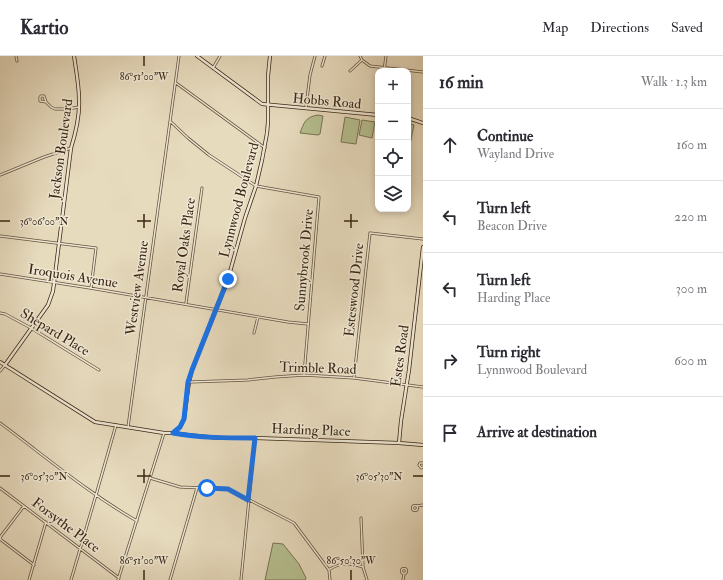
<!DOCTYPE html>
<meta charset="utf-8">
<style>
body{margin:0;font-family:"IM FELL Double Pica",serif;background:#f2f2f3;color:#2b2b33}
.controls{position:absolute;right:12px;top:12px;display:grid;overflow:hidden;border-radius:8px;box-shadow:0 2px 6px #0003}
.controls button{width:36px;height:36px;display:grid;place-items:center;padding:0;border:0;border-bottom:1px solid #e1e1e2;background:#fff;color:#2b2b33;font:20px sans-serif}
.stop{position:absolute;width:12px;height:12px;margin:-9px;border:3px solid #1a73e8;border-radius:50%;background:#fff}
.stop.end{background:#1a73e8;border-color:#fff;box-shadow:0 1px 4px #0008}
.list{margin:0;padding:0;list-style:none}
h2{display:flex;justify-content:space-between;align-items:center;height:52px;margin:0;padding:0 16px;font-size:17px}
h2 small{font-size:13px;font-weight:400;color:#7c7c81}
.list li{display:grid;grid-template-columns:26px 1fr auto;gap:12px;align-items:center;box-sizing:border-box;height:72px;padding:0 16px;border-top:1px solid #e1e1e2}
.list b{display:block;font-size:15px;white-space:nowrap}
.list p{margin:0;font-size:13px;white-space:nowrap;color:#7c7c81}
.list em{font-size:13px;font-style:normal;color:#7c7c81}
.icon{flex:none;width:22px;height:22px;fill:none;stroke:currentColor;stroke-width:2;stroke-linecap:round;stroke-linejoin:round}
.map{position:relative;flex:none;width:423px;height:524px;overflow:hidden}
header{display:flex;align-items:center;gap:24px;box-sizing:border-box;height:56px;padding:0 20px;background:#fff;border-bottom:1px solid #e1e1e2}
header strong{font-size:19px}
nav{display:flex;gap:22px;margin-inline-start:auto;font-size:14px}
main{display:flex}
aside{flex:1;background:#fff}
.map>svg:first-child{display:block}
.green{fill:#b6c091;stroke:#787352}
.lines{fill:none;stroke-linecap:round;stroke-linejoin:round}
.street-casing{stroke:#65533e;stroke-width:3}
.secondary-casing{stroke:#3a2613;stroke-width:4}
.street{stroke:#efe8d5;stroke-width:1.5}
.secondary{stroke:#efe8d5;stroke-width:2.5}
.route{stroke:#1a73e8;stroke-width:5}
.ticks{fill:none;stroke:#3a2613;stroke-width:1.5}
.labels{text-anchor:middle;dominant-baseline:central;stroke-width:3;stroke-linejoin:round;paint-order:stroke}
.street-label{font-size:14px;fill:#3a2613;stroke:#efe8d5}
.ticks-label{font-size:10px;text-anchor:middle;fill:#3a2613;stroke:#efe8d5;stroke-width:3;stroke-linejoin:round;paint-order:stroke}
</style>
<header>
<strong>Kartio</strong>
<nav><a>Map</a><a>Directions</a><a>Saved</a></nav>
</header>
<main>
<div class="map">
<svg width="423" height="524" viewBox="0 0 423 524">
<rect width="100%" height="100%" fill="#e7dbbe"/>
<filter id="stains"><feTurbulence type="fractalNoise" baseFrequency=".005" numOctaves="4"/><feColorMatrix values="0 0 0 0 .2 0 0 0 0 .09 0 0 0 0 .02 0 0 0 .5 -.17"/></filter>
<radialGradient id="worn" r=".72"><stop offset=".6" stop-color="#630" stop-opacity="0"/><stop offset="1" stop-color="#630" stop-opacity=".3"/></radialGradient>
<path class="green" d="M318 59 323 60 320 78 318 79 300 77C304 67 305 61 318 59Z
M345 61 360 64 356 88 341 86Z
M362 64 375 66 372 82 359 79Z
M408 67 414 69 408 98Z
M273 487 283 488 299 508 306 522 305 524H265Z"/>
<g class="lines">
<defs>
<path id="street" d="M16 0 17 5
M360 0 362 4 370 10 423 16
M322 10 325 0
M213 12 220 0
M350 15 362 4
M384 15 386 0
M176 27 265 92
M46 46 44 40H41L40 41V45L46 46 51 51 55 53H68L79 51
M306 51 310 19 315 0
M171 66 188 82 209 99 256 130 319 141 304 319
M0 119 44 101 71 92
M0 180 96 192 91 232
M0 218 90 232 288 266 308 268
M186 247 202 132
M0 257 5 258 31 272 99 314
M254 277 258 261
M0 315 5 309
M354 321 370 177 423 183
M190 326 248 324 275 321 304 319 354 322 423 331
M0 367C45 400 88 437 137 465
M128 371 179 0
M423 407H420L419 409 421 412 423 411
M150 422 180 431 228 433 294 467 329 514 330 524
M0 432 119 522
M412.5 452a2.5 2.5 0 1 1 5 0a2.5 2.5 0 1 1-5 0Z
M24 450 1 480 0 483 34 509
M417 450 423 449
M361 462 363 511 367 524
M401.5 515a2.5 2.5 0 1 1 5 0a2.5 2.5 0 1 1-5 0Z
M330 513C342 506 349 507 363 511
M29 524 46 466
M71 524 96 439 116 369
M118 524 164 377
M170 524 197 432
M241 524 255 382
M403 524 404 518"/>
<path id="secondary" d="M197 0 262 48 378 59
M408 62 423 67
M0 306 95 366 164 377H173L188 379 219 382H256L399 387 423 389
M5 309 48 249 53 235 71 92C76 76 80 60 79 43 79 29 76 14 74 0
M174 376 180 371 184 363 189 326 192 314 228 223 245 162 256 130 262 104 267 77 268 66V20L270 0
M399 387 401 365 409 314 423 191"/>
</defs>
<use href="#street" class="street-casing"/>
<use href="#secondary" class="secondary-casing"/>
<use href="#street" class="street"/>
<use href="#secondary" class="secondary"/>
</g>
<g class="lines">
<path class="route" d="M207 432 228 433 248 444 255 382C227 382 200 382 173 377L180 371 184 363 188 326 192 314 228 223"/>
</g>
<path class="ticks" d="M144 0V10M144 158V172M351 158V172M0 165H10M137 165H151M344 165H358M144 413V427M0 420H10M137 420H151M413 420H423M144 514V524M351 514V524"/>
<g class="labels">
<g class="street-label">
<text transform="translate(327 45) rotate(5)">Hobbs Road</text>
<text transform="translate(61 93) rotate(-82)">Jackson Boulevard</text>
<text transform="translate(239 144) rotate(-75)">Lynnwood Boulevard</text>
<text transform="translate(184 189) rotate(-82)">Royal Oaks Place</text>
<text transform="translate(304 204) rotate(-85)">Sunnybrook Drive</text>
<text transform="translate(73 220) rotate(9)">Iroquois Avenue</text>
<text transform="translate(137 232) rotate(-82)">Westview Avenue</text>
<text transform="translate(354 234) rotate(-84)">Esteswood Drive</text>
<text transform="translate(55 276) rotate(31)">Shepard Place</text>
<text transform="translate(400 300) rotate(-82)">Estes Road</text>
<text transform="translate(318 312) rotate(2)">Trimble Road</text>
<text transform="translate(311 374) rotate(2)">Harding Place</text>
<text transform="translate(66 469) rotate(37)">Forsythe Place</text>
</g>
</g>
<g class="ticks-label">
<text x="144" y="24">86°51'00"W</text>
<text x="44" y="169">36°06'00"N</text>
<text x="44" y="424">36°05'30"N</text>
<text x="379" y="424">36°05'30"N</text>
<text x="144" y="508">86°51'00"W</text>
<text x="351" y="508">86°50'30"W</text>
</g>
<rect width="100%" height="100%" filter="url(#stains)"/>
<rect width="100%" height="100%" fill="url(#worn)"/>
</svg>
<div class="controls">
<button>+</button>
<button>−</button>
<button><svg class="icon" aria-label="locate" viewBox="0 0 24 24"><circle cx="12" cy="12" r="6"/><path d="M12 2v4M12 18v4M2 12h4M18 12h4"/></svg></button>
<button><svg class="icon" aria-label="layers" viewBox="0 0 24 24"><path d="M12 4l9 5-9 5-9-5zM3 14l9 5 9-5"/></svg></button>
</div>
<div class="stop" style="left:207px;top:432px"></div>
<div class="stop end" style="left:228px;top:223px"></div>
</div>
<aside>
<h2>16 min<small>Walk · 1.3 km</small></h2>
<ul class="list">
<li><svg class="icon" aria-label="ahead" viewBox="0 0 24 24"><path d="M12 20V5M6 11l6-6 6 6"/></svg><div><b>Continue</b><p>Wayland Drive</p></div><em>160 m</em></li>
<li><svg class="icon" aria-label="left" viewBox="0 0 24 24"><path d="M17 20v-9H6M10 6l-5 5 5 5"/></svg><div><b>Turn left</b><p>Beacon Drive</p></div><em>220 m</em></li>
<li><svg class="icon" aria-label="left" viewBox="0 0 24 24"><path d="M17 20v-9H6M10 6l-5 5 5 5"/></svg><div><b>Turn left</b><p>Harding Place</p></div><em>300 m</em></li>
<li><svg class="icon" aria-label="right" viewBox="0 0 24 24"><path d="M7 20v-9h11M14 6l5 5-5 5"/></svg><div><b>Turn right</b><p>Lynnwood Boulevard</p></div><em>600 m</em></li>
<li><svg class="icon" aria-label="arrive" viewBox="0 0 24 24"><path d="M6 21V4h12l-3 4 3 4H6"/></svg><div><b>Arrive at destination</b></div></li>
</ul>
</aside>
</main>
